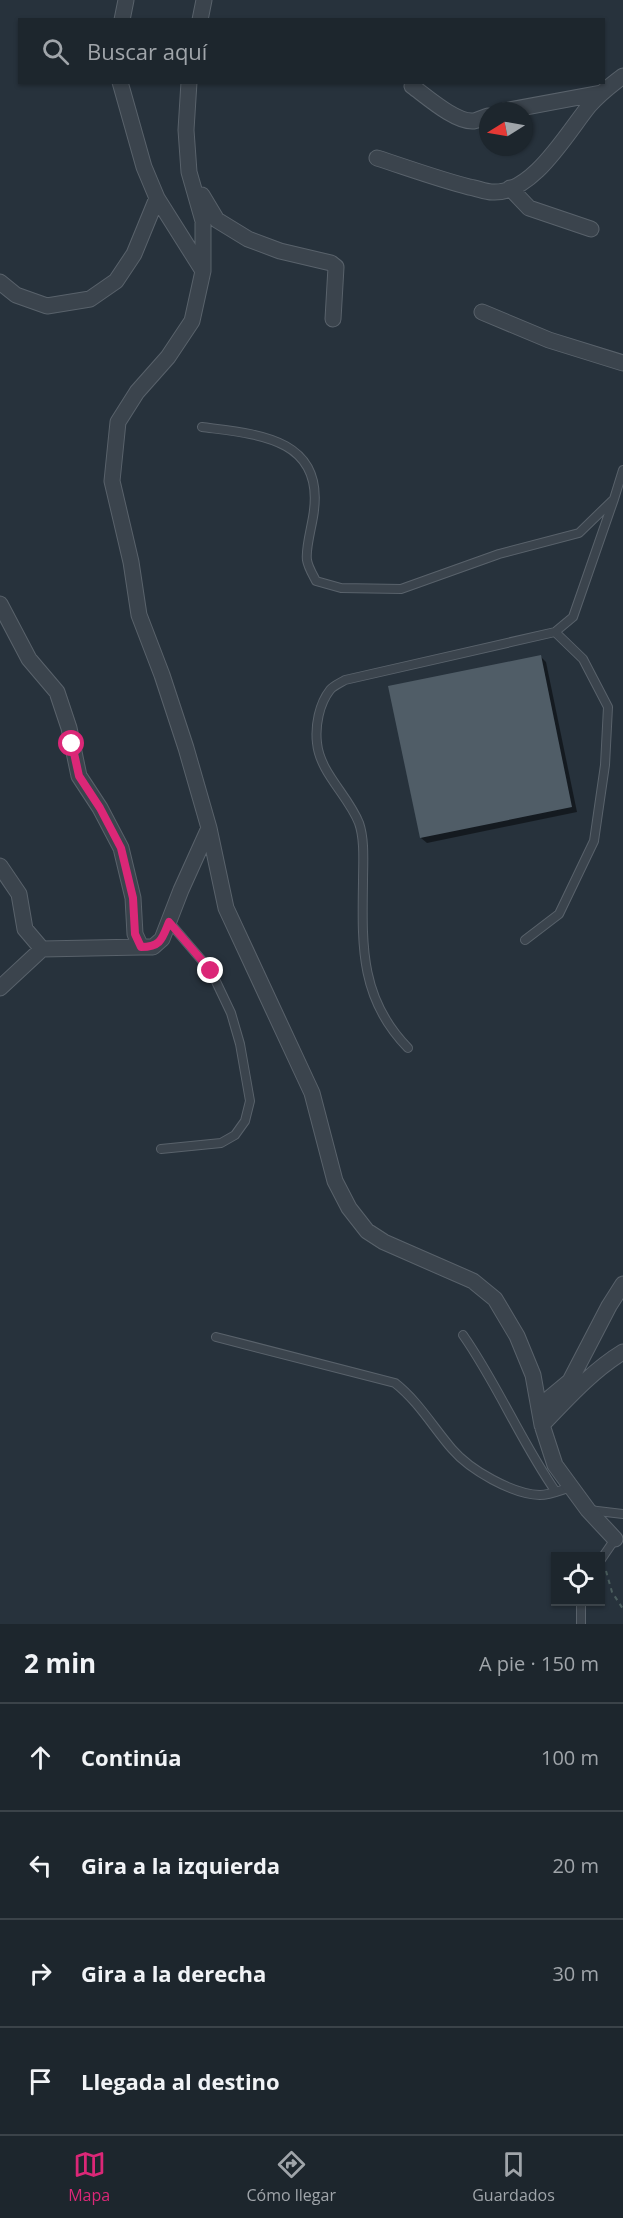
<!DOCTYPE html>
<html lang="es">
<meta charset="utf-8">
<style>
body{margin:0;font-family:"Open Sans",sans-serif;background:#2a3239;color:#f1f3f6}
.controls{position:absolute;right:18px;bottom:18px;display:grid;overflow:hidden;border-radius:0px;box-shadow:0 2px 4px #0004}
.controls button{width:54px;height:54px;display:grid;place-items:center;padding:0;border:0;border-bottom:2px solid #3b4349;background:#1d262d;color:#f1f3f6;font:30px sans-serif}
.compass{position:absolute;left:479px;top:102px;width:54px;height:54px;border-radius:50%;background:#1d262d;box-shadow:0 2px 4px #0004;rotate:259deg}
.stop{position:absolute;width:18px;height:18px;margin:-14px;border:4px solid #db2777;border-radius:50%;background:#fff}
.stop.end{background:#db2777;border-color:#fff;box-shadow:0 2px 6px #0008}
.list{margin:0;padding:0;list-style:none}
h2{display:flex;justify-content:space-between;align-items:center;height:78px;margin:0;padding:0 24px;font-size:26px}
h2 small{font-size:20px;font-weight:400;color:#a0a5aa}
.list li{display:grid;grid-template-columns:39px 1fr auto;gap:18px;align-items:center;box-sizing:border-box;height:108px;padding:0 24px;border-top:2px solid #3b4349}
.list b{display:block;font-size:22px;white-space:nowrap}
.list em{font-size:20px;font-style:normal;color:#a0a5aa}
.icon{flex:none;width:33px;height:33px;fill:none;stroke:currentColor;stroke-width:2;stroke-linecap:round;stroke-linejoin:round}
.map{position:relative;flex:none;width:623px;height:1624px;overflow:hidden}
.search{position:absolute;background:#1d262d;box-shadow:0 2px 4px #0004;left:18px;right:18px;top:18px;height:66px;display:flex;align-items:center;gap:15px;box-sizing:border-box;padding:0 21px;border-radius:0px;color:#a0a5aa;font-size:22px}
.sheet{height:510px;background:#1d262d}
nav{display:flex;justify-content:space-around;align-items:center;box-sizing:border-box;height:84px;border-top:2px solid #3b4349;background:#1d262d;font-size:16px;color:#a0a5aa}
nav a{display:grid;justify-items:center;gap:3px}
nav .on{color:#db2777}
.map>svg:first-child{display:block}
.shadow{fill:#0007}
.building{fill:#505d67}
.lines{fill:none;stroke-linecap:round;stroke-linejoin:round}
.service-casing{stroke:#59626b;stroke-width:10}
.minor-casing{stroke:#59626b;stroke-width:17}
.path{stroke:#4b5e5e;stroke-width:2;stroke-dasharray:4.5 4.5;stroke-linecap:butt}
.service{stroke:#3b444d;stroke-width:8}
.minor{stroke:#3b444d;stroke-width:15}
.route{stroke:#db2777;stroke-width:8}
</style>
<div class="map">
<svg width="623" height="1624" viewBox="0 0 623 1624">
<rect width="100%" height="100%" fill="#27323c"/>
<path class="shadow" d="M540 656 546 662 577 812 427 843 421 838Z"/>
<path class="building" d="M541 655 572 807 420 838 388 686Z"/>
<g class="lines">
<defs>
<path id="service" d="M202 427C255 434 323 437 314 510 313 523 305 548 307 560 308 567 313 575 316 581L341 588 401 589 499 554 579 533 614 499 623 470
M525 940 559 914 594 841 605 765 608 707 583 659 555 632
M408 1048C360 999 362 946 363 882 363 864 365 840 359 823 348 795 320 773 317 743 315 726 319 704 330 690 333 686 340 683 345 680L555 632 573 617 614 499
M161 1149 221 1143 235 1135 245 1121 250 1101 240 1044 231 1013 211 971 169 922
M463 1335C498 1385 521 1442 556 1492
M216 1337 395 1383C418 1401 433 1427 452 1449 470 1470 512 1494 540 1495 550 1495 561 1490 571 1487
M589 1510 623 1514
M600 1561 615 1539
M581 1624V1602"/>
<path id="minor" d="M122 20 126 0
M200 20 204 0
M120 82 144 167 157 198 203 271
M189 82 186 130 189 172 203 221V271L192 321 168 357 137 392 118 422 112 481 131 562 139 615 162 675 186 748 209 828 226 908 312 1093 335 1181 349 1208 367 1231 384 1242 473 1281 495 1299 517 1336 533 1375 542 1425 555 1465 588 1510 615 1539
M412 86C426 96 456 123 474 121 479 120 484 117 488 116
M504 111 601 93
M377 158C408 168 438 179 469 187 477 188 485 192 492 192 532 195 567 133 589 106 599 94 611 85 623 76
M510 188 529 208 591 229
M202 195 217 220 248 239 280 251 331 263 336 267 333 319
M0 282 16 295 47 306 90 299 116 281 134 254 157 198
M482 312 549 340 623 363
M0 604 29 659 57 692 69 728 79 776 100 808 121 848 133 898 135 934 141 947H153L162 939 181 890 209 828
M0 866 19 894 25 929 42 949
M0 988 42 949 141 947
M540 1406 570 1381 609 1306 623 1284
M542 1425C567 1399 592 1371 623 1352"/>
</defs>
<use href="#service" class="service-casing"/>
<use href="#minor" class="minor-casing"/>
<path class="path" d="M606 1571 612 1592 623 1609"/>
<use href="#service" class="service"/>
<use href="#minor" class="minor"/>
</g>
<g class="lines">
<path class="route" d="M72 744 79 776 100 808 121 848 133 898 135 934 141 947C161 947 162 939 169 922L211 971"/>
</g>
</svg>
<div class="controls">
<button><svg class="icon" aria-label="locate" viewBox="0 0 24 24"><circle cx="12" cy="12" r="6"/><path d="M12 2v4M12 18v4M2 12h4M18 12h4"/></svg></button>
</div>
<svg class="compass" viewBox="-18 -18 36 36"><path d="M0-13l5 13h-10z" fill="#e53935"/><path d="M0 13l5-13h-10z" fill="#a0a5aa"/></svg>
<div class="stop" style="left:72px;top:744px"></div>
<div class="stop end" style="left:211px;top:971px"></div>
<div class="search"><svg class="icon" aria-label="search" viewBox="0 0 24 24"><circle cx="10" cy="10" r="6"/><path d="M15 15l6 6"/></svg>Buscar aquí</div>
</div>
<section class="sheet">
<h2>2 min<small>A pie · 150 m</small></h2>
<ul class="list">
<li><svg class="icon" aria-label="ahead" viewBox="0 0 24 24"><path d="M12 20V5M6 11l6-6 6 6"/></svg><div><b>Continúa</b></div><em>100 m</em></li>
<li><svg class="icon" aria-label="left" viewBox="0 0 24 24"><path d="M17 20v-9H6M10 6l-5 5 5 5"/></svg><div><b>Gira a la izquierda</b></div><em>20 m</em></li>
<li><svg class="icon" aria-label="right" viewBox="0 0 24 24"><path d="M7 20v-9h11M14 6l5 5-5 5"/></svg><div><b>Gira a la derecha</b></div><em>30 m</em></li>
<li><svg class="icon" aria-label="arrive" viewBox="0 0 24 24"><path d="M6 21V4h12l-3 4 3 4H6"/></svg><div><b>Llegada al destino</b></div></li>
</ul>
</section>
<nav>
<a class="on"><svg class="icon" aria-label="map" viewBox="0 0 24 24"><path d="M3 6l6-2 6 2 6-2v14l-6 2-6-2-6 2zM9 4v14M15 6v14"/></svg>Mapa</a>
<a><svg class="icon" aria-label="directions" viewBox="0 0 24 24"><path d="M12 3l9 9-9 9-9-9zM9 14v-3h6M13 9l2 2-2 2"/></svg>Cómo llegar</a>
<a><svg class="icon" aria-label="saved" viewBox="0 0 24 24"><path d="M7 4h10v16l-5-4-5 4z"/></svg>Guardados</a>
</nav>
